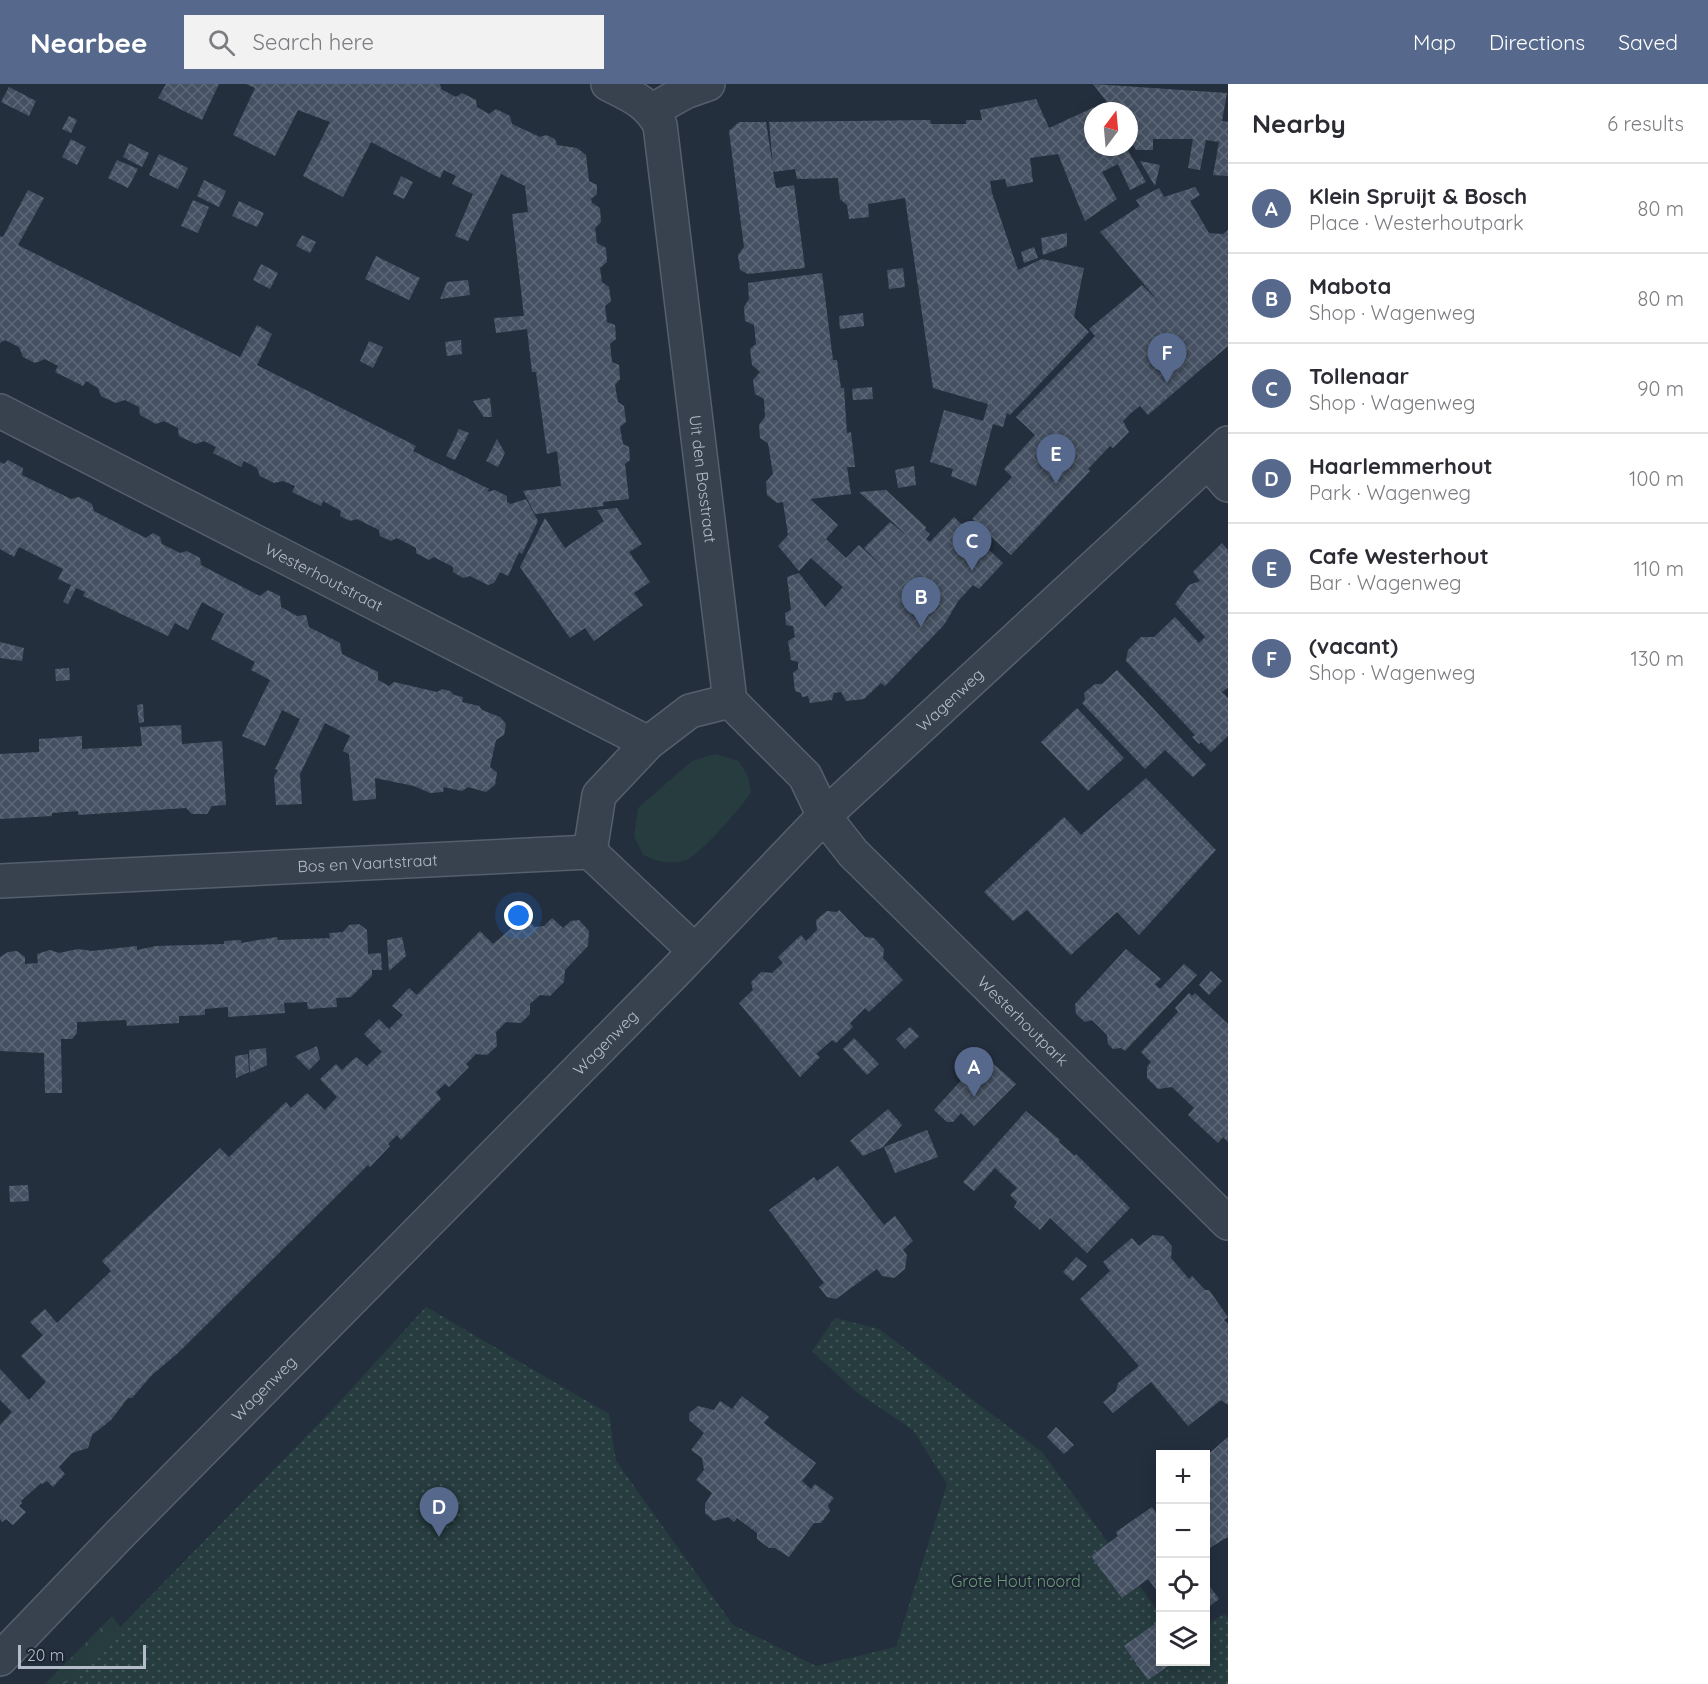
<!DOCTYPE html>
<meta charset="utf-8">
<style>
body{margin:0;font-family:Quicksand,sans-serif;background:#f2f2f3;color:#2b2b33}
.controls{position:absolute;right:18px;bottom:18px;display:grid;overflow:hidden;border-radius:0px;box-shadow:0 3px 15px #0003}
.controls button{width:54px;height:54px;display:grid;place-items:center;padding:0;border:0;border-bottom:2px solid #e1e1e2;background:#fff;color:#2b2b33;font:30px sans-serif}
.compass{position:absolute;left:1084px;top:18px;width:54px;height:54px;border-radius:50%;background:#fff;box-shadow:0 3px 15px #0003;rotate:16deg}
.scale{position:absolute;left:18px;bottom:15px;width:128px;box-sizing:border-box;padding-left:6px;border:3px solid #b4bcc9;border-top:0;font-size:16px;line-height:21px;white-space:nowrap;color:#b4bcc9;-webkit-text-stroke:4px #1d2633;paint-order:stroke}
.you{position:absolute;left:519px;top:832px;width:21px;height:21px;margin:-15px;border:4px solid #fff;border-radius:50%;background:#1a73e8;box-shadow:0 0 0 9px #1a73e833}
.badge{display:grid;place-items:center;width:39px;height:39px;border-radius:50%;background:#56698c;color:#fff;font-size:20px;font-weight:700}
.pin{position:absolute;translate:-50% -50px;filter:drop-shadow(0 2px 3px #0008)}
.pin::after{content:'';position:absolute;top:32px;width:21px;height:18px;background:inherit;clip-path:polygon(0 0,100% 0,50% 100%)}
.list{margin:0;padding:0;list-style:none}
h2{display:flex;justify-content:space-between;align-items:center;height:78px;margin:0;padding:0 24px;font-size:26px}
h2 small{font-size:20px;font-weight:400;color:#7c7c81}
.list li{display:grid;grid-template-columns:39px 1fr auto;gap:18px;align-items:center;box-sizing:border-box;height:90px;padding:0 24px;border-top:2px solid #e1e1e2}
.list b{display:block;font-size:22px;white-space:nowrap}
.list p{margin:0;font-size:20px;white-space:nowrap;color:#7c7c81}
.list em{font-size:20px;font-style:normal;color:#7c7c81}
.icon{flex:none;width:33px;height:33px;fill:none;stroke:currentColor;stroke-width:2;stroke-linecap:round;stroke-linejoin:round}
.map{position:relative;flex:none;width:1228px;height:1600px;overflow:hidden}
header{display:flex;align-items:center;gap:36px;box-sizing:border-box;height:84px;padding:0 30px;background:#56698c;color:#fff}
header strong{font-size:28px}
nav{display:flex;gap:33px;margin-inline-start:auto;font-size:21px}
.search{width:420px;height:54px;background:#f2f2f3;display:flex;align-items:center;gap:15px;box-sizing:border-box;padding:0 21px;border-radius:0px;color:#7c7c81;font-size:22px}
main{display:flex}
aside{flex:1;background:#fff}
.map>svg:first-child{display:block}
.grass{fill:#263c3f}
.forest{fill:url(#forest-crowns)}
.park{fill:url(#park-dots)}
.building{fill:url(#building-cross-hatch)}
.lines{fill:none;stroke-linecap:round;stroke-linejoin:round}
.minor-casing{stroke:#565f6c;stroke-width:36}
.tertiary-casing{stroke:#565f6c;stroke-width:36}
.minor{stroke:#38414e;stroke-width:33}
.tertiary{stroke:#38414e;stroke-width:33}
.labels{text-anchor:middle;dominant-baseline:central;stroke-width:4.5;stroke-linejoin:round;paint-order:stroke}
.street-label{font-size:16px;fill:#b4bcc9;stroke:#1d2633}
.park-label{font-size:16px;fill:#6b9a76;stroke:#1d2633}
</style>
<header>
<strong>Nearbee</strong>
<div class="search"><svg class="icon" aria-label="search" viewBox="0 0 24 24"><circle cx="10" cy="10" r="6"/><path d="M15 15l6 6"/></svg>Search here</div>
<nav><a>Map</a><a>Directions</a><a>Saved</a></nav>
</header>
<main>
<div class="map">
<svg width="1228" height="1600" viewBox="0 0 1228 1600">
<defs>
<pattern id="forest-crowns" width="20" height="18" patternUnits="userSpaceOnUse" patternTransform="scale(1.5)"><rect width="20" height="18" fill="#263c3f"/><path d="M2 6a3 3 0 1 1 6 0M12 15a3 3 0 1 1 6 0" fill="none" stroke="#435659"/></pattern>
<pattern id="park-dots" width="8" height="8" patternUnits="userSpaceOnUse" patternTransform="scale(1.5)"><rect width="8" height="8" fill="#263c3f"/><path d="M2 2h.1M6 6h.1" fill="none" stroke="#435659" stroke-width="1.8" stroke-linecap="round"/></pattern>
<pattern id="building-cross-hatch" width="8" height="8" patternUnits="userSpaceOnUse" patternTransform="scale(1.5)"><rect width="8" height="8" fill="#455162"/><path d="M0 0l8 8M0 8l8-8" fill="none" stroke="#5d6877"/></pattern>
</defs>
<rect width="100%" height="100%" fill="#242f3e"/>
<path class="grass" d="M715 670 739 677 748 693 751 708C743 722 697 774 684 777 668 781 657 777 643 771L634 752 638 724 692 677Z"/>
<path class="forest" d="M112 1532 163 1600H45Z"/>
<path class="park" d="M426 1223 609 1330 616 1377 733 1541 816 1582 896 1563 947 1400 913 1346 855 1307 812 1267 835 1234 879 1245 1042 1368 1160 1530V1578H1206V1540L1225 1530 1228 1534V1600H65L331 1327Z"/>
<path class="building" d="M166 0H219L202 36 158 14Z
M246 0H440L441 5 456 13 462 9 476 16 477 23 489 30 496 25 510 32 512 40 540 53 546 51 555 55 557 61 577 64 586 71 589 97 597 101V110L591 115 592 119 600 124 601 138 595 144 597 159 606 164 607 178 600 184 602 198 609 203 611 217 605 222 607 238 615 241 616 255 610 260 612 278 619 281 620 295 615 301 618 318 624 322 626 338 620 343 623 360 629 363 630 376 625 380 629 415 603 418 604 422 535 430 523 407 561 402 557 367 547 370 536 288H532L527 245 496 249 494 234 524 232 512 130 528 128 525 102 501 90 468 157 455 152 473 110 452 100 456 92 444 86 440 94 371 58 343 113 303 92 330 38 298 26 275 72 233 51 255 4Z
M1093 0 1227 9 1222 37 1228 38V92L1213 91 1219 58 1206 56 1200 86 1188 84 1193 55H1153V66H1136L1129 54V27H1114Z
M9 3 36 17 29 32 1 18Z
M1036 15 1049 44 1101 20 1105 27H1093V63H1126L1146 98 1130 106 1118 80 1102 88 1117 115 1085 137 1058 70 1030 74 1033 98 1007 103 1005 95 990 97 992 109 1018 186 1042 175 1084 184 1074 233 1089 248 1010 331 1007 329 1003 343 993 340 976 402 951 392 953 385 930 378 944 326 983 337 988 320 933 304 905 114 868 120 869 133 849 135 847 121 840 115 838 94 797 95 795 85 773 88 776 104 794 101 805 184 748 190 740 186 738 171 744 163 729 47 739 38H766L773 83 769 38 930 36 931 40H966V36H982L980 26Z
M69 32 77 36 71 49 62 45Z
M71 55 86 63 77 81 62 73Z
M129 59 149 69 142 83 123 73Z
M159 70 188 84 178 105 149 91Z
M117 76 138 85 128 104 108 94Z
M1140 77 1160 81 1155 102Z
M401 92 413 98 404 115 393 110Z
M204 96 226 107 219 123 197 112Z
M1195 103 1200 111 1190 117 1209 149 1223 150 1228 146V262L1148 331 1140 322 1131 329 1123 337 1129 348 1113 364 1110 362 1088 385 1090 387 1011 471 972 435 1012 393 1004 385 1035 351 1016 333 1095 252 1089 245 1142 201 1159 218 1100 148 1140 122 1136 116 1159 104 1164 113Z
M28 106 44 114 18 161 240 273 257 241 272 250 257 281 416 362 413 367 489 405 487 408 495 406 507 412V418L511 420 526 415 538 437 522 470 519 468 508 492 500 488 494 499 488 501 470 492 463 494 453 488V483L434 473 429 476 416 469V464L397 454 391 457 380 452 379 446 357 435 350 437 340 432 341 427 323 417 321 422 292 408 295 402 283 397 274 399 260 392 257 384 244 377 241 383 213 369 216 363 204 357 196 360 179 352 178 344 164 337 156 340 140 331 139 323 125 316 116 319 101 312 98 304 86 297 83 302 55 288 58 282 45 275 35 279 23 273 19 263 5 256 0 259V152L3 153Z
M193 116 209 123 198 149 181 142Z
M239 117 264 129 257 143 232 132Z
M1067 149V162L1043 171 1041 154Z
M302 151 316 158 310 169 296 162Z
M1034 163 1038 174 1024 179 1021 168Z
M376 172 420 194 409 216 365 195Z
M261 180 278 189 270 205 253 196Z
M903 184 905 203 889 205 887 186Z
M822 189 833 276H837L841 304H844L847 349 851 348 855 383H847L851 410 810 415 838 441 826 455 846 474 859 461 885 485 864 464 890 438 909 453 859 408 886 406 926 443 925 446 930 450 926 455 930 458 954 433 1003 479 979 505 973 501 958 517 944 541 885 602 881 599 864 615 846 617 841 608 834 609 832 616 810 619 808 612 802 613 801 609 795 607 793 589 798 585V578L791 576 788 557 795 553 793 542 786 541 785 529 791 526 787 493 799 489 825 523 843 503 811 474 799 487 778 462 788 451 783 418 777 419 767 411 766 398 773 390 768 359 760 354 759 341 765 333 764 315 755 310 753 296 760 288 752 281 750 265 756 260 754 241 745 237 744 223 749 215 748 199Z
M468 196 470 211 440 215 447 198Z
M863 229 864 242 840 245 839 232Z
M461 256 462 270 447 272 445 258Z
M369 257 383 263 373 284 360 277Z
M872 303 873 315 853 316 852 305Z
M490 314 492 333H484L473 317Z
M459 345 469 349 455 376 446 372Z
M497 355 505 369 498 383 486 377Z
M8 376 23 384 22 391 71 415 79 413 92 420 94 427 146 454 153 449 160 453 162 460 180 469 187 467 200 474 201 481 260 512 268 506 280 512 281 523 297 532 306 531 309 543 340 559 342 570 378 588V596L389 602 394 598 437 608 442 605 450 607 454 611 463 613 462 618 479 622 482 626 500 633 506 640 504 651 496 656 490 683 497 689 495 701 486 708 468 703 462 707 444 703 443 708 430 709 414 702 375 694 376 715 353 717 349 670 343 667 350 652 325 639 300 690 302 720 276 721 274 693 278 686 275 685 300 635 282 626 265 662 242 652 270 596 251 586 255 578 211 555 224 530 202 518 188 546 175 539 168 552 83 512 85 508 76 504 68 520 63 518 71 501 58 495 63 485 19 463 14 473 0 465V378L4 380Z
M914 382 916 401 898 404 895 386Z
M617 424 642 460 629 468 650 498 634 509 643 521 594 557 585 544 570 554 520 483 545 434 565 464 604 437 597 426Z
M1222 459 1228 466V604L1222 608 1228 614V652L1211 668 1201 658 1199 660 1192 653 1195 651 1126 577 1128 566 1141 553H1154L1175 533 1199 559 1205 553 1175 520 1189 501 1200 497 1193 488Z
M0 558 24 564 22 577 0 574Z
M69 584 70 596 56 597 55 585Z
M1117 586 1206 681 1193 693 1165 666 1145 685 1082 619 1085 616 1084 609 1095 600H1102Z
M143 620 144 638 139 639 137 621Z
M1077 624 1124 674 1088 707 1041 658Z
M181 641 182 660 222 657 226 721 212 722 207 730H192L186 724 78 731V727L52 729V732L0 735V670L39 668V655L82 652V665L142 662 140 643Z
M1146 694 1216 766 1139 851 1117 828 1071 871 1027 826 1013 837 984 808 1064 733 1081 751Z
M839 826 865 853 874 854 884 865 883 874 903 896 869 928 865 924 850 939 853 943 836 959 832 956 816 970 820 973 800 993 739 919 753 906 751 898 761 888 772 889 783 879 778 873 801 851 806 857 817 846 816 836 827 827 837 828Z
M552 834 563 844 571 837 579 836 589 847 588 862 565 886 564 898 550 912 540 911 530 920V930L521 939 506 938 496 948 497 962 487 971 476 970 466 980 469 983 449 1003 445 1000 436 1008 441 1015 401 1056 397 1051 388 1060 390 1062 370 1083 368 1081 178 1269 152 1291 132 1314H128L111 1336 92 1351 88 1364 72 1369 59 1383 65 1390 53 1403 47 1397 42 1400 41 1399 21 1417 22 1419 19 1422 26 1428 13 1441 6 1435 2 1438 0 1435V1341L12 1328 0 1316V1285L29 1316 46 1298 21 1272 43 1251 30 1238 45 1225 57 1239 111 1187 102 1177 220 1064 229 1073 286 1018 291 1024 307 1009 325 1026 337 1013 320 995 336 980 342 986 356 973 367 982 382 968 364 950 379 935 389 945 403 931 392 922 409 904 417 911 480 847 493 860 520 837H529L535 843 544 842Z
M359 840 367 846 368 870 381 869 382 886H372V892L351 913 336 914 337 923 308 925 307 918 284 919 285 929 228 933V923L205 925V931L179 932V939L127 942 126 936 77 938V949L72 955H61L62 1009H45L44 969 0 967V873L8 868 17 867 25 873V880L38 879 37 870 50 866 59 869 78 865 92 867 137 862V866L156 862 224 860V857L241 856V859L277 853 278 856 330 854 329 849 343 848 349 841Z
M402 853 406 872 389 887 387 856Z
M1126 865 1161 895 1155 900 1160 905 1184 880 1197 891 1125 967 1121 964 1113 965 1108 960 1107 951 1092 936 1085 938 1076 930 1075 920Z
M1211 887 1222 897 1209 911 1199 901Z
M1189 909 1192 912 1195 909 1228 940V1058L1223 1053 1218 1059 1188 1031 1194 1024 1172 1003 1158 1005 1147 994V983L1151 978 1141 968 1178 928 1175 924Z
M910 943 919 952 905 965 896 955Z
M854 954 879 980 867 991 843 965Z
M317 962 320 975 309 986 295 972Z
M266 964 267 981 250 989 249 966Z
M968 969 978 977 984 971 1016 1000 974 1042 961 1029 953 1038H947L934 1026 964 993 954 984Z
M248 970 249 988 236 994 235 972Z
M888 1025 902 1041 883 1063 863 1072 850 1057Z
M1026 1027 1060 1056 1059 1058 1075 1072 1076 1070 1130 1124 1087 1169 1050 1134 1040 1146 1014 1123 1017 1118 1010 1111 1017 1104 995 1084 974 1107 963 1098Z
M927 1046 938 1073 895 1089 884 1063Z
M838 1082 884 1141 895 1132 913 1157 903 1166 907 1171 905 1185 894 1194 882 1192 877 1185 836 1215 827 1213 819 1203 824 1199 769 1126 814 1093 817 1097Z
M28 1101 29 1117 10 1118 9 1102Z
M1153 1151 1163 1152 1172 1162 1171 1174 1189 1195 1192 1192 1205 1206H1209L1228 1233 1224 1236 1228 1240V1321L1221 1316 1188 1342 1151 1298 1113 1329 1103 1318 1116 1307 1118 1299 1139 1282 1080 1215 1110 1187 1103 1178 1132 1154 1139 1162Z
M1076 1173 1087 1182 1073 1197 1063 1188Z
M742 1312 769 1333 764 1339 816 1379 802 1397 811 1405 815 1400 834 1414 828 1421 830 1427 821 1439H814L789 1473 775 1464H769L757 1455V1449L737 1434 734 1438 728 1433 714 1437 705 1429V1420L712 1409 696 1396 704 1386 702 1374 691 1366 704 1349 689 1336V1329L698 1322 714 1326 720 1317 732 1325Z
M1056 1343 1074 1361 1064 1370 1047 1353Z
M1228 1353V1453L1206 1466V1372Z
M1152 1423 1160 1434V1511L1148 1495 1122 1514 1091 1472 1118 1452 1116 1448Z
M1206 1497 1219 1515 1206 1525Z
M1160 1536V1578H1174L1148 1596 1124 1562Z"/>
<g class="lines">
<defs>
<g id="minor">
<path d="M653 26 685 8 708 0"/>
<path id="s1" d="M0 327 648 659"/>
<path d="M1208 378 1228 401"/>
<path id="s2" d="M824 732 853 769 1228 1139"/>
<path id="s3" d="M0 797 590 768"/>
</g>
<g id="tertiary">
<path id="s4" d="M608 0C630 11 648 18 660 41L730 617 805 692 824 732"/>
<path d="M695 867 590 768 599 711 648 659 690 627 730 617"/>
<path id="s5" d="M0 1575 119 1451 673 890 824 732 1228 359"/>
</g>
</defs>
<use href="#minor" class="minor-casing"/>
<use href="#tertiary" class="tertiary-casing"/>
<use href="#minor" class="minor"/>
<use href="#tertiary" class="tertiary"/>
</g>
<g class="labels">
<g class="street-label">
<text stroke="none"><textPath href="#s4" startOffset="424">Uit den Bosstraat</textPath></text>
<text stroke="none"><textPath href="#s1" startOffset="364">Westerhoutstraat</textPath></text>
<text stroke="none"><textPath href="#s5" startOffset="1350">Wagenweg</textPath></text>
<text stroke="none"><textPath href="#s3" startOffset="368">Bos en Vaartstraat</textPath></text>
<text stroke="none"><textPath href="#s2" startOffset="286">Westerhoutpark</textPath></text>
<text stroke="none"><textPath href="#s5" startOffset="864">Wagenweg</textPath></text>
<text stroke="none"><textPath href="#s5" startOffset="378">Wagenweg</textPath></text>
</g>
<g class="park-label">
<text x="1016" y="1497">Grote Hout noord</text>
</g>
</g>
</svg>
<div class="controls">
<button>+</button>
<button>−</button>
<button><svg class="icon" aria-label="locate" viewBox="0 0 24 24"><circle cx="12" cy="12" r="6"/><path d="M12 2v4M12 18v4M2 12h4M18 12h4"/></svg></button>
<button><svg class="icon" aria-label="layers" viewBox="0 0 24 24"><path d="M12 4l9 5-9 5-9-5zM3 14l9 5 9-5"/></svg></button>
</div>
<svg class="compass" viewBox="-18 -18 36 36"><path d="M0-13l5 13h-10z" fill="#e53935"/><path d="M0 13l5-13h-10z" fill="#7c7c81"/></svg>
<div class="scale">20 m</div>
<div class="you"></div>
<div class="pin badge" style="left:974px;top:1013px">A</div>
<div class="pin badge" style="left:921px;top:543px">B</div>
<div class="pin badge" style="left:972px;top:487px">C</div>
<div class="pin badge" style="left:439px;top:1453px">D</div>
<div class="pin badge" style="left:1056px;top:400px">E</div>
<div class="pin badge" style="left:1167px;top:299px">F</div>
</div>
<aside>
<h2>Nearby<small>6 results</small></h2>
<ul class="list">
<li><span class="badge">A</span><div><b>Klein Spruijt &amp; Bosch</b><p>Place · Westerhoutpark</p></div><em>80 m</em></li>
<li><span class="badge">B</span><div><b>Mabota</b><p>Shop · Wagenweg</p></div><em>80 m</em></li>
<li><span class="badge">C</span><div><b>Tollenaar</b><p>Shop · Wagenweg</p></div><em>90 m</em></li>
<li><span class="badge">D</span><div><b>Haarlemmerhout</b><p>Park · Wagenweg</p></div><em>100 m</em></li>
<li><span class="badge">E</span><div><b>Cafe Westerhout</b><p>Bar · Wagenweg</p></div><em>110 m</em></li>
<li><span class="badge">F</span><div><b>(vacant)</b><p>Shop · Wagenweg</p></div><em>130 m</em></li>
</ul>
</aside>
</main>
